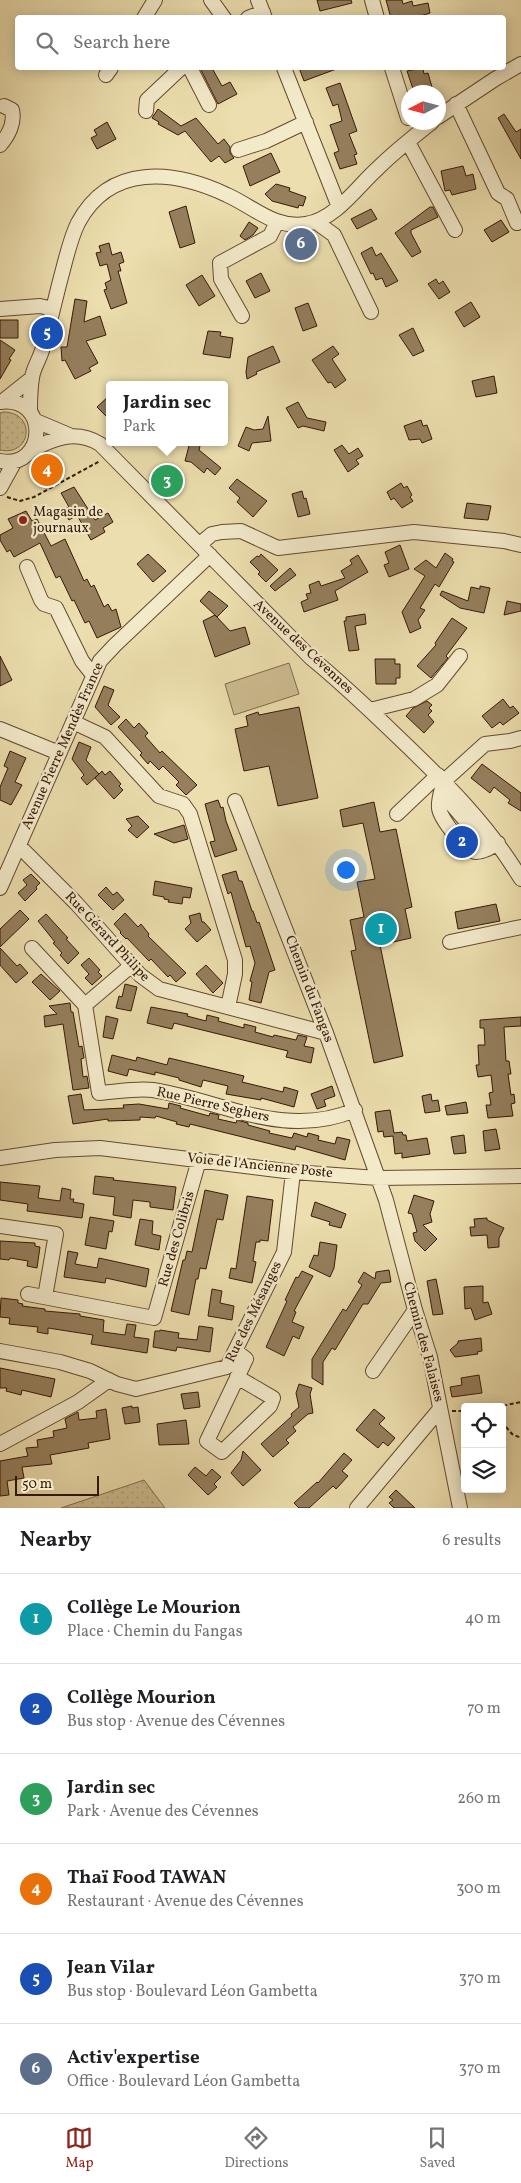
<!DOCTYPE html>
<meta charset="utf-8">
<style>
body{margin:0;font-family:Vollkorn,serif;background:#f6f6f6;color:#202124}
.controls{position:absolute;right:15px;bottom:15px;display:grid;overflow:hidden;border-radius:5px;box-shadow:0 2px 12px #0003}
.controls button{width:45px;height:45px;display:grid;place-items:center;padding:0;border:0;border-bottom:1px solid #e0e0e0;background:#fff;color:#202124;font:25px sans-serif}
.compass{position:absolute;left:401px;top:85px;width:45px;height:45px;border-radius:50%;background:#fff;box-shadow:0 2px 12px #0003;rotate:264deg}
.scale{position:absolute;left:15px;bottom:12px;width:84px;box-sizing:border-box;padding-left:5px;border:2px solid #371906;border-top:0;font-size:14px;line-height:18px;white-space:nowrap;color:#371906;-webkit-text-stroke:4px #f3eaca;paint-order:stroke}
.you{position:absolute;left:345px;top:869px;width:18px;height:18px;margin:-12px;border:4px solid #fff;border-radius:50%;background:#1a73e8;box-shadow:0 0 0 8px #1a73e833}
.badge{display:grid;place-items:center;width:32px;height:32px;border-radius:50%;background:#8f2418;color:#fff;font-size:16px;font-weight:700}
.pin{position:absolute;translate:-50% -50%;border:2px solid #fff;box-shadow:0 1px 5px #0006}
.popup{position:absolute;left:106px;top:381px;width:122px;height:65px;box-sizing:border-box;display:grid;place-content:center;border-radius:5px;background:#fff;filter:drop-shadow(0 1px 4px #0005);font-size:16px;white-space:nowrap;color:#757577}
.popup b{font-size:19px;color:#202124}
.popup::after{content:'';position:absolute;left:50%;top:100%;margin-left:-10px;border:10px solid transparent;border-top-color:#fff}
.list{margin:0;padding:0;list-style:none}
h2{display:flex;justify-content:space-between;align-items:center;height:65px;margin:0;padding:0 20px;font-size:21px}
h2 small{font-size:16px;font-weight:400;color:#757577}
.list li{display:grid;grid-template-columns:32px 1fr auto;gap:15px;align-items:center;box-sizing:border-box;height:90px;padding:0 20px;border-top:1px solid #e0e0e0}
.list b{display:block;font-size:19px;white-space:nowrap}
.list p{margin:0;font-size:16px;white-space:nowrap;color:#757577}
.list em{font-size:16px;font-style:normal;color:#757577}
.icon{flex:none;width:28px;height:28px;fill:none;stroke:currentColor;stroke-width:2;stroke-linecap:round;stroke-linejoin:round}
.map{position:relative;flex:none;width:521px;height:1508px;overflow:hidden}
.search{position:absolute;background:#fff;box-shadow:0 2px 12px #0003;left:15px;right:15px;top:15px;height:55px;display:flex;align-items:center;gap:12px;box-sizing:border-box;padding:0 18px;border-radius:5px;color:#757577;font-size:19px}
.sheet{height:605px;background:#fff}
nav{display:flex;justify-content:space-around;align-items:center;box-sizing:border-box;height:70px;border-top:1px solid #e0e0e0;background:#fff;font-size:14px;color:#757577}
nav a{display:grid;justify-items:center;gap:2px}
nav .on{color:#8f2418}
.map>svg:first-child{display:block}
.grass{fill:url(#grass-dots);stroke:#826b4c}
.pitch{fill:#cdbd91;stroke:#826b4c}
.building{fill:#957f5d;stroke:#371906}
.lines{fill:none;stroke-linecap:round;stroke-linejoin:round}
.minor-casing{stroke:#644a30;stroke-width:16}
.path{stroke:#371906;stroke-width:2;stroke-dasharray:4 2.5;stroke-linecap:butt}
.minor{stroke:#f3eaca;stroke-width:14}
.poi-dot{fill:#8f2418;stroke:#f3eaca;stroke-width:2}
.labels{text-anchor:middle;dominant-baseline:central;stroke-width:4.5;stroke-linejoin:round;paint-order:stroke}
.poi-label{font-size:14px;fill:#371906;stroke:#f3eaca;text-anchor:start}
.street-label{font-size:14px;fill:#371906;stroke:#f3eaca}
</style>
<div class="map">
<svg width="521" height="1508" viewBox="0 0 521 1508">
<defs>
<pattern id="grass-dots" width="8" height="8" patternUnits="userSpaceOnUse" patternTransform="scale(1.25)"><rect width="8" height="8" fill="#cdbd91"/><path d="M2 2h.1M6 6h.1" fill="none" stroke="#b1a27c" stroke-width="1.8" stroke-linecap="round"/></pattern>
</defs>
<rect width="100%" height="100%" fill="#ecdeae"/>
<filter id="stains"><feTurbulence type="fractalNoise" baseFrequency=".004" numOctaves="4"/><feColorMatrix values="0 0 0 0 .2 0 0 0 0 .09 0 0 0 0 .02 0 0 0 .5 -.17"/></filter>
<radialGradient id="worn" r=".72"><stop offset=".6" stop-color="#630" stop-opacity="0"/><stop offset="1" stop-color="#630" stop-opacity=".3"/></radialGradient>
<path class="grass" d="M4 412C37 413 31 457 0 450V413Z
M144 1480 165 1508H61Z"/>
<path class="pitch" d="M289 663 299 694 234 715 225 684Z"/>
<path class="building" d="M317 0H351L352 3 320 11Z
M386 0H402L403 4 412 1 413 6 428 3 430 13 414 18H401L400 15 391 18Z
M200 68H212L222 86 230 82 237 94 218 104Z
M299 68H339L304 81Z
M423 68 424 74 428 73 432 87 414 92 407 71Z
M340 83 357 131 349 134 357 154 354 155 357 164 340 169 334 153 339 151 330 125 342 121 338 104 333 106 326 88Z
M158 109 181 126 196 118 218 144 224 139 230 147V153L234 158 225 163 219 156 211 162 185 131 178 135 158 124 159 122 152 118Z
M504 114 516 132 521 129V159L498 118Z
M107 122 116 139 97 149 91 138 97 135 94 130Z
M271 153 280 172 250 186 243 166Z
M463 166 466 176 473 174 476 189 452 195 450 190 445 191 441 171Z
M276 184 290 188 289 191 306 197 303 206 299 205 298 208 272 201 265 194Z
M186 206 195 243 180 248 169 212Z
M430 207H433L438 217 411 230V233L421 252 412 257 395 233Z
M371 209 377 219 357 229 351 219Z
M501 220 509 232 492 242 484 230Z
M249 222 258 228 253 235 245 240 240 236Z
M109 243 112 255 121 252 124 262 119 264 121 271H118L127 303 111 309 104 290 107 289 105 283 111 280 107 264 100 266 96 253 101 252 99 246Z
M372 247 376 256 381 253 398 281 386 287 382 278 376 280 373 273 371 274 361 253Z
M261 273 270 291 255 298 246 281Z
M202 275 215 296 199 306 186 285Z
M436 279 439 284 443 281 450 292 439 299 428 284Z
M75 299 87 301 84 322 100 316 106 335 86 341 98 363 89 368 91 371 75 379 65 360 62 361 61 347H67Z
M471 302 480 317 464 327 455 312Z
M308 303 317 326 303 331 295 308Z
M0 320H18V338H0Z
M413 328 424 351 413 356 399 335Z
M208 331 221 332 220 336 233 338 230 358 203 354Z
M0 340 15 350 9 359 11 360 0 379Z
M273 346 280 362 256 372 257 374 247 379 246 372 248 357Z
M333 346 339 354 332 359 346 380 335 388 331 382 328 383 312 360Z
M494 376 497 393 476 397 472 381Z
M110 395V420L97 407Z
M298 402 307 418 326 422 324 431 303 426 298 428 286 408Z
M268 416 271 441 252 443 249 451 238 446 246 427 254 430 263 429Z
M421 420 423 426 427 425 432 439 422 443 420 439 409 440 404 426Z
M190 442H201L199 450 221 468 215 475 207 468 204 473 191 462 185 461Z
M342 445 349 454 358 448 363 456 356 460 359 464 348 472 334 450Z
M237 479 267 501 253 517 237 502 240 498 229 488Z
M401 483 404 488 407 486 412 495 410 497 413 501 402 508 394 498 391 500 387 492Z
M74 487 95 520 108 513 113 522 103 528 105 532 91 540 77 515 69 520 63 510 69 507 61 493Z
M302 491 304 499 306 498 310 514 298 517 292 494Z
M467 503 491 506 488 520 464 518Z
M26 511 32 521 37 519 51 546 65 539 84 581 87 579 91 587 94 585 104 607 108 604 112 611 116 609 121 627 97 638 89 621 85 623 74 600 72 601 60 576 56 578 40 543 14 557 10 550 7 552 0 540V535L13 528 8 519Z
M400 545 409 569 389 577 384 565 389 563 385 552Z
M445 553 453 559 452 561 454 562 439 587 435 584 420 608 425 610 418 620 421 628 410 633 402 612 425 576 414 569 426 560 436 568Z
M148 554 166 571 153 582 137 564Z
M261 554 278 570 266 582 258 574 260 572 250 562 257 556 259 557Z
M358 555 368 572 335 591 338 600 304 612 301 602 308 599 306 594 311 593 309 585 319 581 321 586 345 578 341 571 352 564 350 560Z
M290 568 296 575 275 591 270 586Z
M480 586 490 588 484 613 460 608 440 595 442 591 468 601 471 587 480 589Z
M209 591 228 606 217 617 200 601Z
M507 601 521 604V611L504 615Z
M365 614 366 624 355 626 359 650 349 651 344 621H346V617Z
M215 615 230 631 245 627 250 644 215 657 203 621Z
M452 618 467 628 446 656 448 658 431 678 417 666 436 645 435 643Z
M0 656 12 680 0 686Z
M375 659H395V664H400V678H396V684H376Z
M104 686 114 690 108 705 120 717 111 725 95 707Z
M503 699 510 708 513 706 519 713 503 725 500 722 492 728 482 716Z
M427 701 432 705 429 708 432 711 428 715 434 722 424 733 406 716 413 708Z
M299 707 318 798 278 806 269 766 244 771 235 729 248 726 246 716 258 712 259 715Z
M126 719 134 728 139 723 148 733 145 736 160 753 162 751 197 785 186 795 176 785 179 782 163 766 159 770 150 761 148 764 140 755 142 753 118 727Z
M79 742 91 747 86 760 99 774 87 785 81 778 84 775 72 759Z
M10 751 26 758 15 782 22 785 11 805 0 800V787L8 768 4 766Z
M482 764 521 793V811L508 803 510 800 494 787 490 793 471 778Z
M102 771 105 775 110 771 121 784 119 786 123 790 114 799 95 778Z
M218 800 221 808 223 807 226 821 237 850 215 857 210 842 215 841 205 804Z
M374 802 380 832 396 829 412 907 405 909 411 938 380 945 403 1056 374 1063 351 951 356 950 350 920 364 917 357 882 375 879 363 823 343 827 340 810Z
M138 816 149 827 137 838 128 830 132 826 126 819Z
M184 825 188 839 174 843 154 834Z
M236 871 239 881H242L252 911H253L257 923 259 922 275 970 269 972 261 1003 249 1000 252 982 250 981 255 963 250 946 246 947 231 892 228 894 222 875Z
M31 874 40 883 36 887 37 889 25 901 18 893 27 885 23 880Z
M155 881 192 888 190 898 183 897 182 904 168 902 169 900 164 899V897L153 895Z
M106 887 113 895 117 892 124 900 113 910 98 895Z
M496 904 500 921 458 929 455 912Z
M20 910 29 919 0 947V929Z
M125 913 138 927 141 924 149 934 148 936 186 973 176 982 170 975 168 977 151 959 149 961 127 938 126 939 120 933 121 932 114 924Z
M200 913 202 922H204L211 930 197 942 185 929 191 923 189 916Z
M46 914 68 938 66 939 79 953 68 964 60 955 62 953 53 943 55 942 38 921Z
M0 948 17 966 20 964 28 973 16 983 0 965Z
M89 958 100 970 98 972 102 976 92 985 85 978 89 974 81 965Z
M206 965 223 983 213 993 196 974Z
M41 974 60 991 50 1000 32 982Z
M125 984 137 987 131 1011 116 1008 119 996 122 997Z
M70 1003 71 1012H73L79 1047 82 1046 84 1058 81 1059 83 1077 87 1076 89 1088 73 1090 63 1024 45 1027 44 1016 57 1014 49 1006Z
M151 1007 188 1014 187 1016 206 1021 207 1015 219 1018 218 1021 244 1028V1024L256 1027 255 1032 273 1037 274 1035 296 1040 298 1035 307 1037 304 1046 314 1048 311 1063 286 1057 288 1051 194 1028 174 1023 172 1029 147 1023Z
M106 1016 118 1019 113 1039 103 1037Z
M521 1017V1026L504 1027 506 1061H509L511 1074H508L511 1095 514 1094 515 1103 511 1104 513 1116 488 1118 486 1105H491L489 1093 493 1092 491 1075 478 1077 476 1065H479L478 1045H485L484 1028H480V1020Z
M112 1055 136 1061 137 1057 167 1065 169 1058 244 1076 242 1082 283 1092 284 1087 298 1091 294 1107 261 1098V1100L226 1094 228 1086 203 1080 201 1087 179 1080V1078L155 1072V1075L129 1069 127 1076 108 1071Z
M332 1086 335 1096 324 1100 326 1106 317 1109 311 1094Z
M81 1094 84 1110 124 1108 123 1105 139 1104 168 1109 169 1103 181 1106 180 1108 209 1116 210 1113 219 1115 218 1119 236 1123 237 1120 248 1123V1125L270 1131 269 1133 292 1138 294 1133 307 1137 308 1133 319 1136 318 1140 335 1144 337 1137 350 1140 345 1160 296 1146 295 1150 190 1124 189 1127 176 1124 177 1122 156 1116 155 1118 140 1117V1120L108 1121V1119L73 1124 68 1096Z
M431 1094 432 1101 438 1100 440 1111 425 1113 422 1096Z
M466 1102 468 1113 447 1115 445 1106Z
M390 1110 394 1133 402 1132 403 1135H406L407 1141 427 1138 430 1154 402 1158V1153L395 1154 393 1136 384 1137 383 1131 378 1132 375 1112Z
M496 1129 500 1149 485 1151 483 1131Z
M464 1135 466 1153 454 1154 451 1137Z
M95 1176 114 1178 113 1180 176 1187 173 1210 150 1207V1202L133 1200 131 1218 113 1215 115 1197 93 1194Z
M0 1182 40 1186 38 1198 60 1201 62 1188 71 1190 70 1199H74L73 1202 84 1204 82 1218 27 1211 28 1204 0 1200Z
M205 1190 228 1195 223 1220 217 1219 206 1269 200 1268 198 1279H196L189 1315 171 1311 183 1260H185L187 1251 192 1252Z
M414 1195 434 1201 430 1214 432 1222 423 1225 437 1239 425 1251 415 1241 413 1233 417 1232 412 1214 408 1213Z
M247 1196 273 1200 268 1241 260 1240V1242H256L253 1261 256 1262 252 1283 229 1278 231 1268 236 1269Z
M315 1202 346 1214 341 1228 329 1225 330 1222 311 1216Z
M90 1217 114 1221 112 1232 109 1231 106 1249 85 1245Z
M487 1218V1220L504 1228 499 1238V1247L488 1248 487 1235 471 1236 470 1227H475L474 1219Z
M140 1219 153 1221 152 1234 161 1236 159 1250 135 1245Z
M0 1241 35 1243V1246L40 1247 37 1268 27 1266 28 1261 10 1258 9 1260 0 1259Z
M320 1242 337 1245 334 1268 330 1277 309 1267 314 1255 318 1256Z
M68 1251 78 1253 75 1264 97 1268 99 1258 149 1269 146 1287 106 1278 105 1283 64 1277Z
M389 1270 391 1282 381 1283 368 1304H363L335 1350 332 1348 323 1362V1385L312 1378V1359L343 1309 346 1311 362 1285 358 1282 364 1272 375 1279 376 1272Z
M302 1271 313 1276 294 1311 296 1312 292 1322 304 1327 299 1339 293 1336 284 1356 266 1347 287 1301 285 1300 296 1277 298 1278Z
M436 1279 443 1314 433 1315 427 1281Z
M483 1286V1303L488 1302 492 1314 475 1320 471 1308 465 1309 464 1287Z
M212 1289 222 1291 220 1303 234 1306 232 1320 208 1316Z
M1 1298 18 1300V1303L23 1304 22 1306 45 1309V1311L80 1314V1316L104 1320 103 1332 125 1335 127 1324 136 1325 134 1337 149 1339 147 1353 91 1344 93 1335 48 1328V1334L37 1332 38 1327 9 1324 10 1318 0 1317Z
M199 1326 213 1328 210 1352 177 1347 176 1351 153 1347 155 1331H160V1330L179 1333 178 1338 197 1340Z
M481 1338 482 1351 477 1352 478 1354 455 1357 450 1350 458 1343V1341Z
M0 1368 55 1379 51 1397 22 1390 21 1395 6 1391 7 1388H0Z
M479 1375 482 1393 452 1397 450 1387 462 1385 461 1378Z
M299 1384 312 1388 310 1394 313 1413 308 1414 293 1427 296 1431 286 1440 289 1443 273 1457 261 1444 292 1416 291 1414 299 1407 296 1393Z
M198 1392 200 1407 184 1409 181 1394Z
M132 1406V1408L138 1407 140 1422 125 1424 122 1408Z
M106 1409 110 1439 88 1443 89 1448 50 1455 52 1464 22 1467 24 1478 7 1481 9 1495 0 1496V1461L28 1456 26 1448 38 1447 37 1440 54 1437 53 1431 67 1428 65 1419 78 1412 79 1420 97 1418 96 1411Z
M374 1409 385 1418 379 1424 395 1438 388 1446 383 1442 378 1448 356 1430Z
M186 1420 189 1444 159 1445 157 1424Z
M243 1451 261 1470 243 1486 231 1473 241 1460Z
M344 1453 352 1460 342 1471 348 1476 336 1489 333 1486 309 1508H299L294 1503 317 1482 318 1483Z
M195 1467 206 1476 212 1469 221 1477 214 1484 217 1487 208 1495 188 1475Z
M396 1490 415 1508H394L389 1503 393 1500 389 1497Z"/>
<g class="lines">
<defs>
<path id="minor" d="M211 0 224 18
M258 0 265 18
M372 0 377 18
M144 18 155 0
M248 18 263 12
M190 68 209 105
M284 68 339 207
M392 68 408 118
M106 75 111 68
M456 104 498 193 507 199 517 223
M146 111 147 100 181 68
M438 117 495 79 521 64
M408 142 455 230
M0 145C8 136 15 123 12 110L4 106
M238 150 266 141 306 122
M316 222 334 235 371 312
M0 309 40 306 53 309
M242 316 221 279 220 263 270 236 277 222
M3 401 32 378
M0 402C50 395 47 470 0 461
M30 412C30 401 30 389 32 378 33 368 41 357 43 347 50 323 55 300 61 277 66 259 70 239 78 223 110 163 174 170 227 195 254 207 274 229 306 224 336 219 356 188 377 169 394 152 413 137 432 122
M36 421 69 435
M30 451C53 438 76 429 100 444L311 658C342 683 370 710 399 738 445 782 488 824 521 879
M0 488 15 461
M200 544 212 534 222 532 241 531 278 548 414 532 504 541 521 545
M27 567 41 600 44 604 56 608 82 661 93 675
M370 710 414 699 437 685 460 656
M73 722 105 737 159 796 183 804 190 814 235 960V974L228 1007
M0 729 59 753
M444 781C442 789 438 799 439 808 440 818 465 851 476 852 484 852 491 847 498 843
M444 781 485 744 510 741 521 738
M441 792 489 848
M235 801 326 1033 386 1200 415 1310 430 1357 460 1508
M397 814 438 775
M19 846 76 903 140 975 159 989 326 1033
M0 888 100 661 115 645 210 555
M450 942 521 927
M32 948 85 1005
M132 965 85 1005 99 1093C116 1092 136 1088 153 1090 223 1101 284 1140 355 1110
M0 1158 55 1150 100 1148 293 1172 378 1178 521 1176
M0 1226 56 1234 45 1297
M28 1294 154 1318 199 1160
M0 1351 60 1362 90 1371 117 1384 136 1389 227 1367 284 1252 293 1172
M236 1351 246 1359 207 1441 222 1452 270 1406 273 1398 237 1377
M373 1371 415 1310
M0 1444 78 1402 109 1380
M357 1508 440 1409"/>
</defs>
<use href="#minor" class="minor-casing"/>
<path class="path" d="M7 497 20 501 34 497 100 461
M497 1407 521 1402
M452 1411H465
M502 1422 512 1434 521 1438"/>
<use href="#minor" class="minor"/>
</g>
<circle class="poi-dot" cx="23" cy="520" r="5"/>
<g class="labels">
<g class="poi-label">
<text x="33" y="512">Magasin de<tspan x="33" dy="16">journaux</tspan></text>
</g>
<g class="street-label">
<text transform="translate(303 647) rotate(43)">Avenue des Cévennes</text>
<text transform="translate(63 746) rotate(-66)">Avenue Pierre Mendès France</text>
<text transform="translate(107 937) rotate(47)">Rue Gérard Philipe</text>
<text transform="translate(309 989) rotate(69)">Chemin du Fangas</text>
<text transform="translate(213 1105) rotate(13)">Rue Pierre Seghers</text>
<text transform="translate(260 1166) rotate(6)">Voie de l'Ancienne Poste</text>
<text transform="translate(177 1239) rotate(-74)">Rue des Colibris</text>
<text transform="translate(254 1312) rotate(-64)">Rue des Mésanges</text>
<text transform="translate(423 1342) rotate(75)">Chemin des Falaises</text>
</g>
</g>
<rect width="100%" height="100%" filter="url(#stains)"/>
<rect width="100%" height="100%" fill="url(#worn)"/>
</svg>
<div class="controls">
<button><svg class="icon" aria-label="locate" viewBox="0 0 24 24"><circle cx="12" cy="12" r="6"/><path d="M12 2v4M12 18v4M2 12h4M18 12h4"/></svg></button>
<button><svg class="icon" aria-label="layers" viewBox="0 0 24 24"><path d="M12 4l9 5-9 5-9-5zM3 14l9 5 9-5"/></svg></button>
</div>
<svg class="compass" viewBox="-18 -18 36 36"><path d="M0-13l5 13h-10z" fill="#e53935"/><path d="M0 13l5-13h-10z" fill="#757577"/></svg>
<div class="scale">50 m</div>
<div class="you"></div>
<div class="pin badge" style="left:381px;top:929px;background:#0f9aa8">1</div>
<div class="pin badge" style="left:462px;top:842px;background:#1a4fb4">2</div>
<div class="pin badge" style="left:167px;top:481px;background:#2e9e5b">3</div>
<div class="popup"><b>Jardin sec</b>Park</div>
<div class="pin badge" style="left:47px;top:470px;background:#e8710a">4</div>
<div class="pin badge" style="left:47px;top:333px;background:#1a4fb4">5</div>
<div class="pin badge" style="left:301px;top:244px;background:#5c6f8a">6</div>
<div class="search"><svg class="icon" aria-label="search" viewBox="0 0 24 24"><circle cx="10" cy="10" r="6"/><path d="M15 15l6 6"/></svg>Search here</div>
</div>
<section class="sheet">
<h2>Nearby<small>6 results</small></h2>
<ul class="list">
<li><span class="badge" style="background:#0f9aa8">1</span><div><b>Collège Le Mourion</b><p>Place · Chemin du Fangas</p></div><em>40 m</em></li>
<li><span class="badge" style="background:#1a4fb4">2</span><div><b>Collège Mourion</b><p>Bus stop · Avenue des Cévennes</p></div><em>70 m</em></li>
<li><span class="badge" style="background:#2e9e5b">3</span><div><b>Jardin sec</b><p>Park · Avenue des Cévennes</p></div><em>260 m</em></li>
<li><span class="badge" style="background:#e8710a">4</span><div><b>Thaï Food TAWAN</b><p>Restaurant · Avenue des Cévennes</p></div><em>300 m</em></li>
<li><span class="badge" style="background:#1a4fb4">5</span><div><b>Jean Vilar</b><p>Bus stop · Boulevard Léon Gambetta</p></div><em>370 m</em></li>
<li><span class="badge" style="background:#5c6f8a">6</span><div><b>Activ'expertise</b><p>Office · Boulevard Léon Gambetta</p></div><em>370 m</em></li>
</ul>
</section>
<nav>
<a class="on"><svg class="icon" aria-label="map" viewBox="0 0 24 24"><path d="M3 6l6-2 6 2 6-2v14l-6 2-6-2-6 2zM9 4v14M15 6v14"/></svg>Map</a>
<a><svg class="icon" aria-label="directions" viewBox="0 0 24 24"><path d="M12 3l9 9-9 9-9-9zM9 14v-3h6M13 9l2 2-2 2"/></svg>Directions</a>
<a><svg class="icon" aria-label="saved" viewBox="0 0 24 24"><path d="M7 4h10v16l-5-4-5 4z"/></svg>Saved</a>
</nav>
